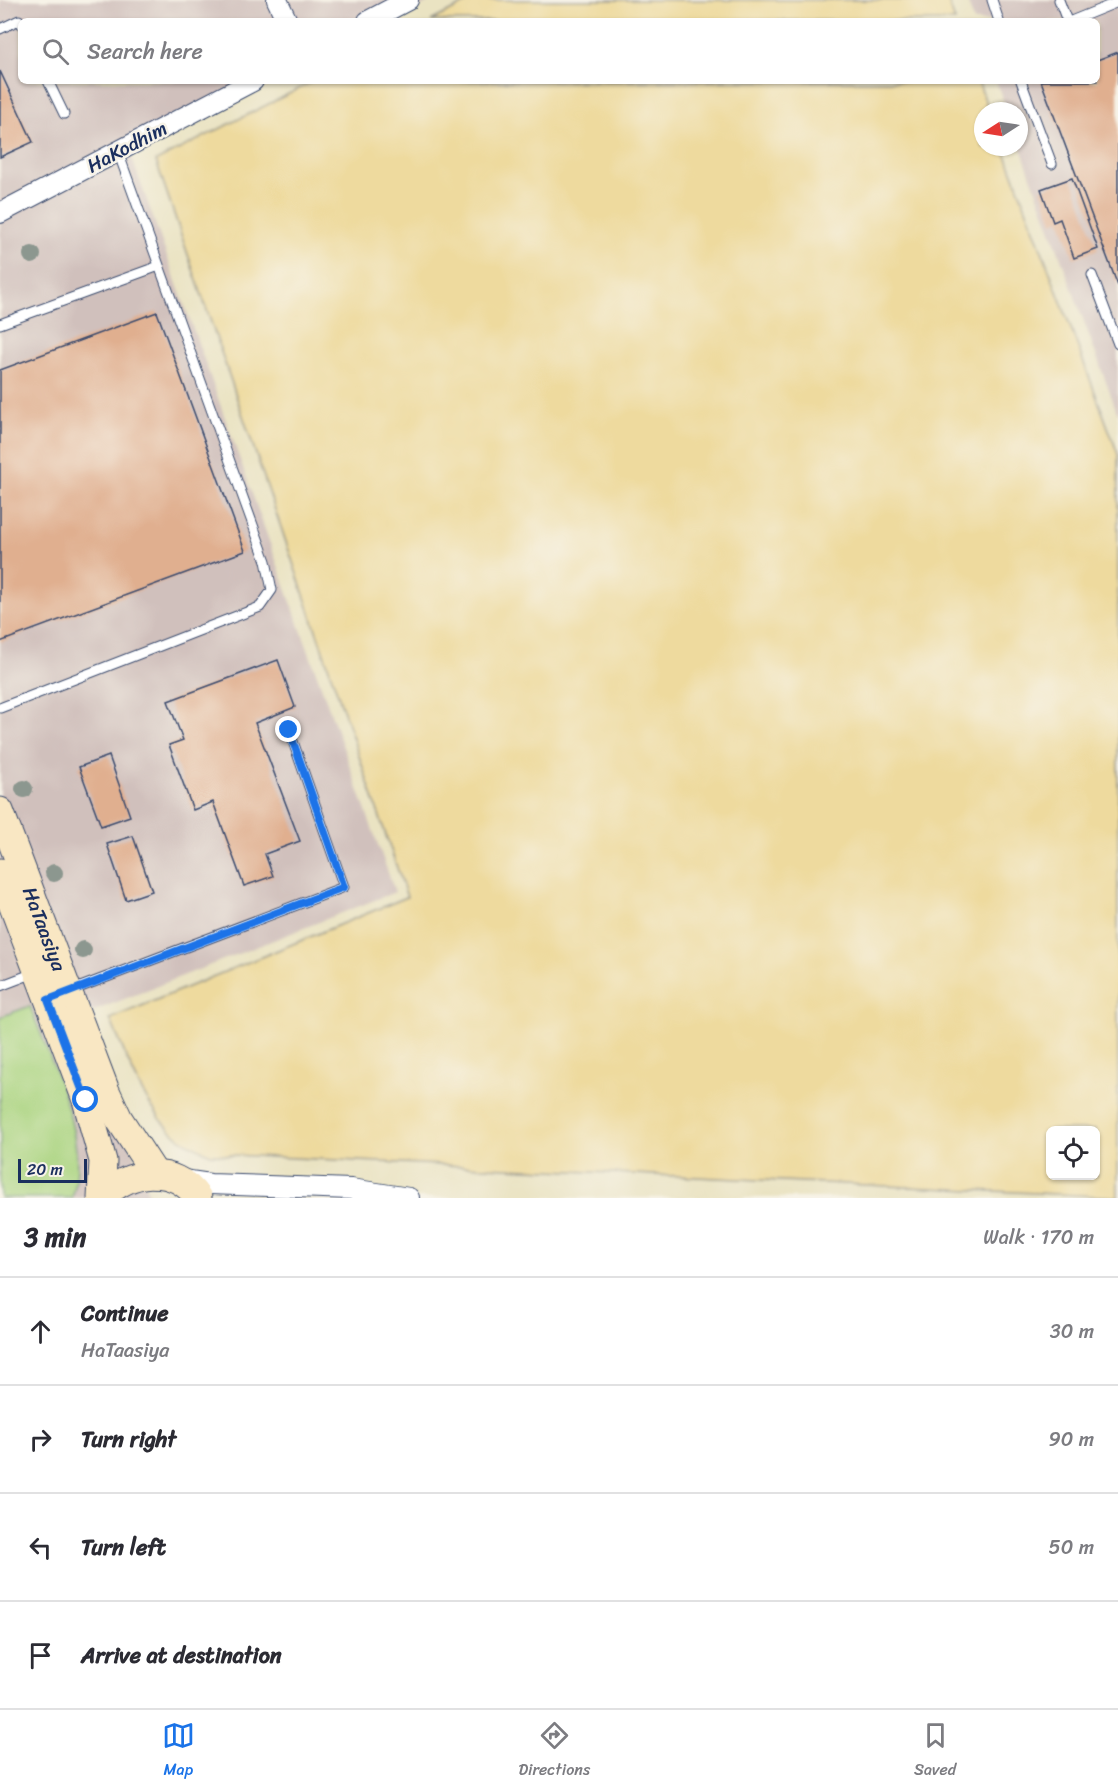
<!DOCTYPE html>
<meta charset="utf-8">
<style>
body{margin:0;font-family:Sriracha,sans-serif;background:#f7f7f7;color:#2b2b33}
.controls{position:absolute;right:18px;bottom:18px;display:grid;overflow:hidden;border-radius:9px;box-shadow:0 2px 4px #0004}
.controls button{width:54px;height:54px;display:grid;place-items:center;padding:0;border:0;border-bottom:2px solid #e1e1e2;background:#fff;color:#2b2b33;font:30px sans-serif}
.compass{position:absolute;left:974px;top:102px;width:54px;height:54px;border-radius:50%;background:#fff;box-shadow:0 2px 4px #0004;rotate:258deg}
.scale{position:absolute;left:18px;bottom:15px;width:69px;box-sizing:border-box;padding-left:6px;border:3px solid #1b2f5e;border-top:0;font-size:16px;line-height:21px;white-space:nowrap;color:#1b2f5e;-webkit-text-stroke:4px #f7f3e8;paint-order:stroke}
.stop{position:absolute;width:18px;height:18px;margin:-14px;border:4px solid #1a73e8;border-radius:50%;background:#fff}
.stop.end{background:#1a73e8;border-color:#fff;box-shadow:0 2px 6px #0008}
.list{margin:0;padding:0;list-style:none}
h2{display:flex;justify-content:space-between;align-items:center;height:78px;margin:0;padding:0 24px;font-size:26px}
h2 small{font-size:20px;font-weight:400;color:#7c7c81}
.list li{display:grid;grid-template-columns:39px 1fr auto;gap:18px;align-items:center;box-sizing:border-box;height:108px;padding:0 24px;border-top:2px solid #e1e1e2}
.list b{display:block;font-size:22px;white-space:nowrap}
.list p{margin:0;font-size:20px;white-space:nowrap;color:#7c7c81}
.list em{font-size:20px;font-style:normal;color:#7c7c81}
.icon{flex:none;width:33px;height:33px;fill:none;stroke:currentColor;stroke-width:2;stroke-linecap:round;stroke-linejoin:round}
.map{position:relative;flex:none;width:1118px;height:1198px;overflow:hidden}
.search{position:absolute;background:#fff;box-shadow:0 2px 4px #0004;left:18px;right:18px;top:18px;height:66px;display:flex;align-items:center;gap:15px;box-sizing:border-box;padding:0 21px;border-radius:9px;color:#7c7c81;font-size:22px}
.sheet{height:510px;background:#fff}
nav{display:flex;justify-content:space-around;align-items:center;box-sizing:border-box;height:84px;border-top:2px solid #e1e1e2;background:#fff;font-size:16px;color:#7c7c81}
nav a{display:grid;justify-items:center;gap:3px}
nav .on{color:#1a73e8}
.map>svg:first-child{display:block}
.industrial{fill:#d0c0bc}
.green{fill:#aad480;stroke:#62826f;stroke-width:1.5}
.sand{fill:#eeda9e;stroke:#84847e;stroke-width:1.5;fill-rule:evenodd}
.building{fill:#e0af8f}
.lines{fill:none;stroke-linecap:round;stroke-linejoin:round}
.lane-casing{stroke:#3a4a6d;stroke-width:11}
.street-casing{stroke:#3a4a6d;stroke-width:22}
.secondary-casing{stroke:#3a4a6d;stroke-width:29}
.lane{stroke:#fff;stroke-width:9}
.street{stroke:#fff;stroke-width:20}
.secondary{stroke:#f9e7c3;stroke-width:27}
.tree{fill:#8c978f}
.route{stroke:#1a73e8;stroke-width:8}
.labels{text-anchor:middle;dominant-baseline:central;stroke-width:5;stroke-linejoin:round;paint-order:stroke}
.street-label{font-size:20px;fill:#1b2f5e;stroke:#f7f3e8}
</style>
<div class="map">
<svg width="1118" height="1198" viewBox="0 0 1118 1198">
<rect width="100%" height="100%" fill="#f7f3e8"/>
<filter id="ink" filterUnits="userSpaceOnUse"><feTurbulence type="fractalNoise" baseFrequency=".0167" numOctaves="2"/><feDisplacementMap in="SourceGraphic" scale="12" xChannelSelector="R" yChannelSelector="G"/><feConvolveMatrix kernelMatrix="1 2 1 2 8 2 1 2 1" color-interpolation-filters="sRGB"/></filter>
<filter id="wash" filterUnits="userSpaceOnUse"><feTurbulence type="fractalNoise" baseFrequency=".008" numOctaves="4" result="noise"/><feDisplacementMap in="SourceGraphic" scale="24" xChannelSelector="R" yChannelSelector="G"/><feGaussianBlur stdDeviation="1.35" result="paint"/><feColorMatrix in="noise" values="0 0 0 0 0 0 0 0 0 0 0 0 0 0 0 0 0 1.4 0 .05"/><feComposite in="paint" operator="in"/></filter>
<g filter="url(#wash)">
<rect width="100%" height="100%" fill="#eae3c2"/>
<path class="industrial" d="M0 0H434L393 21H21V81H276L131 156 395 892 84 1015 150 1198H0Z
M967 0H1118V415L1019 143V111H1007L996 81H1097V21H974Z"/>
<path class="green" d="M30 1006C50 1059 91 1142 72 1198H0V1017Z"/>
<path class="sand" d="M472 0H948L955 21H431Z
M314 81H978L989 111H983V147H1003L1118 454V1197L211 1154C200 1149 187 1144 178 1137 143 1108 128 1059 110 1019L407 897 156 161ZM1050 1130H1096V1176H1050Z"/>
<g id="blocks">
<path class="building" d="M1118 52V286L1041 81H1097V60Z
M0 71 33 142 0 157Z
M1072 178 1098 249 1074 258 1060 219 1053 222 1041 189Z
M157 312 245 551 0 642V370Z
M278 660 295 707 255 723 300 841 265 854 273 876 244 886 213 802 193 810 169 745 183 740 168 701Z
M109 756 130 816 101 826 79 767Z
M133 836 152 891 126 900 107 844Z"/>
</g>
</g>
<g filter="url(#ink)">
<use href="#blocks" fill-opacity="0" stroke="#3a4a6d" stroke-width="1.5"/>
<g class="lines">
<defs>
<path id="lane" d="M992 0 999 21
M1059 0 1067 21
M1071 21 1118 2
M0 29 19 20 21 24
M48 81 64 114
M1021 81 1052 164
M1092 275 1118 344
M0 324 159 266
M0 708 260 607 272 590 266 561 118 152
M0 986 34 973
M70 991 344 887 289 730"/>
<path id="street" d="M277 0 287 21
M368 21 408 0
M0 213 253 81
M176 1179 210 1184 351 1189 409 1198"/>
<g id="secondary">
<path id="s1" d="M0 811 106 1091 119 1119 155 1174"/>
<path d="M0 872 86 1100 103 1161 101 1198"/>
<path d="M102 1198C127 1170 174 1163 198 1198"/>
</g>
</defs>
<use href="#lane" class="lane-casing"/>
<use href="#street" class="street-casing"/>
<use href="#secondary" class="secondary-casing"/>
<use href="#lane" class="lane"/>
<use href="#street" class="street"/>
<use href="#secondary" class="secondary"/>
</g>
<g class="tree">
<circle cx="32" cy="255" r="9"/>
<circle cx="24" cy="789" r="9"/>
<circle cx="54" cy="873" r="9"/>
<circle cx="83" cy="950" r="9"/>
</g>
</g>
<g class="lines" filter="url(#ink)">
<path class="route" d="M86 1100 48 1000 344 887 289 730"/>
</g>
<g class="labels">
<g class="street-label">
<text transform="translate(127 147) rotate(-28)">HaKodhim</text>
<text stroke="none"><textPath href="#s1" startOffset="126">HaTaasiya</textPath></text>
</g>
</g>
</svg>
<div class="controls">
<button><svg class="icon" aria-label="locate" viewBox="0 0 24 24"><circle cx="12" cy="12" r="6"/><path d="M12 2v4M12 18v4M2 12h4M18 12h4"/></svg></button>
</div>
<svg class="compass" viewBox="-18 -18 36 36"><path d="M0-13l5 13h-10z" fill="#e53935"/><path d="M0 13l5-13h-10z" fill="#7c7c81"/></svg>
<div class="scale">20 m</div>
<div class="stop" style="left:86px;top:1100px"></div>
<div class="stop end" style="left:289px;top:730px"></div>
<div class="search"><svg class="icon" aria-label="search" viewBox="0 0 24 24"><circle cx="10" cy="10" r="6"/><path d="M15 15l6 6"/></svg>Search here</div>
</div>
<section class="sheet">
<h2>3 min<small>Walk · 170 m</small></h2>
<ul class="list">
<li><svg class="icon" aria-label="ahead" viewBox="0 0 24 24"><path d="M12 20V5M6 11l6-6 6 6"/></svg><div><b>Continue</b><p>HaTaasiya</p></div><em>30 m</em></li>
<li><svg class="icon" aria-label="right" viewBox="0 0 24 24"><path d="M7 20v-9h11M14 6l5 5-5 5"/></svg><div><b>Turn right</b></div><em>90 m</em></li>
<li><svg class="icon" aria-label="left" viewBox="0 0 24 24"><path d="M17 20v-9H6M10 6l-5 5 5 5"/></svg><div><b>Turn left</b></div><em>50 m</em></li>
<li><svg class="icon" aria-label="arrive" viewBox="0 0 24 24"><path d="M6 21V4h12l-3 4 3 4H6"/></svg><div><b>Arrive at destination</b></div></li>
</ul>
</section>
<nav>
<a class="on"><svg class="icon" aria-label="map" viewBox="0 0 24 24"><path d="M3 6l6-2 6 2 6-2v14l-6 2-6-2-6 2zM9 4v14M15 6v14"/></svg>Map</a>
<a><svg class="icon" aria-label="directions" viewBox="0 0 24 24"><path d="M12 3l9 9-9 9-9-9zM9 14v-3h6M13 9l2 2-2 2"/></svg>Directions</a>
<a><svg class="icon" aria-label="saved" viewBox="0 0 24 24"><path d="M7 4h10v16l-5-4-5 4z"/></svg>Saved</a>
</nav>
